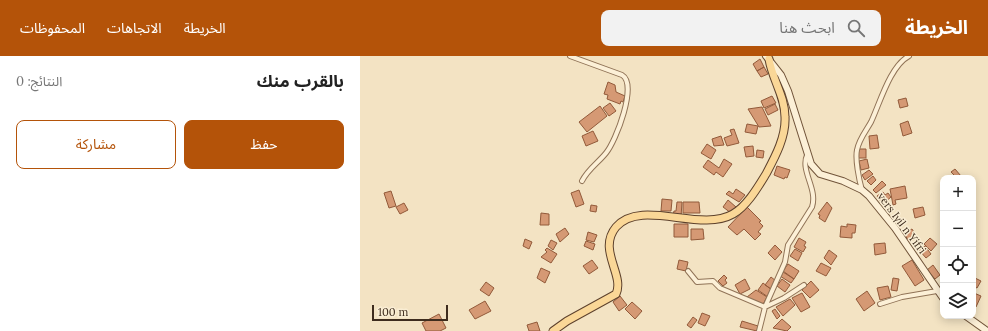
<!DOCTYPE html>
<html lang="ar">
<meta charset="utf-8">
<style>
body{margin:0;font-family:Lora,"Noto Sans Arabic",serif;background:#f2f2f2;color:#222;direction:rtl}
.controls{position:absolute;right:12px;bottom:12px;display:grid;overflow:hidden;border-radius:8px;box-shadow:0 2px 10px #0003}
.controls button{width:36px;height:36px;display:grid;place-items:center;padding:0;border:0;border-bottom:1px solid #e0e0e0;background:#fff;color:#222;font:20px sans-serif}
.scale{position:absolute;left:12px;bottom:10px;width:76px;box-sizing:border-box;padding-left:4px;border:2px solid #3e2c1d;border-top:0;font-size:11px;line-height:14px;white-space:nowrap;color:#3e2c1d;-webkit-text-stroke:3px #f9edd3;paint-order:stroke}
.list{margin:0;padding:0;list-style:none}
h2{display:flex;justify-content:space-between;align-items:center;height:52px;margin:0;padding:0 16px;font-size:17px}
h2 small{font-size:13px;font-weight:400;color:#767676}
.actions{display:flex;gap:8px;padding:12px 16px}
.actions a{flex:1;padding:9px 0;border:1px solid #b45309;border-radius:8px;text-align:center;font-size:14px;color:#b45309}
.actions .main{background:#b45309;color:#fff}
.icon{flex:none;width:22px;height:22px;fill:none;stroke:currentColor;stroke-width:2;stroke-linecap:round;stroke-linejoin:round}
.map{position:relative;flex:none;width:628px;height:275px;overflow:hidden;direction:ltr}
header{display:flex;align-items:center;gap:24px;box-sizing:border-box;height:56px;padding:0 20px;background:#b45309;color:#fff}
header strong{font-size:19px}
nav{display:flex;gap:22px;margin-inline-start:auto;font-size:14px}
.search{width:280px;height:36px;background:#f2f2f2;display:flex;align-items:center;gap:10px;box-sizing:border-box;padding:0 14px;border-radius:8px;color:#767676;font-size:15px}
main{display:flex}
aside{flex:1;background:#fff}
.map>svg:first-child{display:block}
.building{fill:#d59974;stroke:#925a3a}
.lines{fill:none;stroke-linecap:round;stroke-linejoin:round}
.street-casing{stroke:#907357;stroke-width:6}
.secondary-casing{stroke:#71543a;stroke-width:8}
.primary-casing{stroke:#5d412c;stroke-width:9}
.street{stroke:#fcf0d7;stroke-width:4}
.secondary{stroke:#fcf0d7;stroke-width:6}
.primary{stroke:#fad797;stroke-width:7}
.labels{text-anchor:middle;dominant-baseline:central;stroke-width:3;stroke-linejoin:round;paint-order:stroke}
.street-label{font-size:11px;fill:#3e2c1d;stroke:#f9edd3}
</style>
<header>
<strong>الخريطة</strong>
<div class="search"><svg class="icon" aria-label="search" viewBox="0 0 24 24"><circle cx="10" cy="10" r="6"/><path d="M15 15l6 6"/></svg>ابحث هنا</div>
<nav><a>الخريطة</a><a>الاتجاهات</a><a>المحفوظات</a></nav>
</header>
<main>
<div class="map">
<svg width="628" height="275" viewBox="0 0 628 275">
<rect width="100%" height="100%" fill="#f3e3c3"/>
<path class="building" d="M400 3 404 11 397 15 393 8Z
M404 11 408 18 401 21 397 15Z
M248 26 255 29 256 36 265 40 263 46 261 45 260 48 247 43 248 39 244 38Z
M412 40 416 47 404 52 401 45Z
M546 42 548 50 540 52 538 44Z
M250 47 256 55 249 60 243 52Z
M415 48 418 54 408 59 405 53Z
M240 50 247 60 227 76 219 66Z
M402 51 411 70 399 71 388 53Z
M548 65 552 77 543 80 540 68Z
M387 68 398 70 396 78 385 76Z
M374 73 379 87 367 90 364 82 372 79 370 74Z
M233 75 238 85 226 90 222 80Z
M517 79 519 92 510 93 509 80Z
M361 80 364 89 354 90 352 83Z
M347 88 356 94 351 103 341 97Z
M393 90 394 100 386 101 384 91Z
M498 93H506V102H498Z
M397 94 404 95 403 102 396 101Z
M364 103 372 108 363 121 356 116 354 119 343 111 348 104 359 112Z
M507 103 509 112 501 114 499 105Z
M417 110 430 114 427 122 425 121 424 123 414 119Z
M595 113 601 120 599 122H597L591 116Z
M509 114 513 118 505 124 502 119Z
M513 120 516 124 511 129 507 125Z
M522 125 526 129 516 137 513 134Z
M545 130 547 142 535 144 536 148 533 149 530 133Z
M376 133 385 139 379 146 366 138 369 135 373 138Z
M219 134 224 148 216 151 211 137Z
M31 135 36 150 29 152 24 137Z
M523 136 525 139 528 137 531 141 523 148 517 140Z
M302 143 312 144 311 155H301Z
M368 144 376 151 371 157 363 151Z
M317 146H322L321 161 313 160 314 155H316Z
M323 146H339L340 157H323Z
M467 146 472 152 465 166 459 162 460 159 458 158Z
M44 147 48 154 40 158 36 151Z
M231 149 237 150 236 156 230 155Z
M387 151 401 165 399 166 403 170 398 176 401 178 395 184 384 173 377 179 368 171Z
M563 151 565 159 555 162 553 153Z
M181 157 189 158V169H180Z
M314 168H328V181H314Z
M487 168 496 169 495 177H492V182L480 181 481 170 487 171Z
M205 172 209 178 200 186 196 178Z
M331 173H343L344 183 331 184Z
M552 173 557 181 549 186 544 177Z
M228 176 237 179 234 186 226 184Z
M439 182 446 186 444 190 446 191 443 196 434 191Z
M570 182 577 188 571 195 564 188Z
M165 183 172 186 169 193 163 190Z
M191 184 197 187 193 194 188 190Z
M226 185 235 188 233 194 224 190Z
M525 187 526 197 515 199 514 188Z
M415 189 422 196 415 204 408 197Z
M565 190 571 198 566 202 559 194Z
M187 192 197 198 191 207 181 201 187 196 185 194Z
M435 193 442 197 438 205 430 200Z
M469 194 477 200 471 209 464 202Z
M232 204 238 212 229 218 223 210Z
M319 204 328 206 326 215 317 213Z
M552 204 564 224 555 230 542 210Z
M461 207 471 212 466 220 456 215Z
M428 208 439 215 434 223 423 215Z
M573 209 580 219 575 223 567 214Z
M181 212 190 216 185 227 177 222Z
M423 216 434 223 431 227 420 220Z
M364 219 367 222 365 224 367 227 363 230 358 225Z
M411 221 416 225 411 233 405 229Z
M613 221 621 225 617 232 613 230Z
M533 222 539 223 537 235 531 234Z
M385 223 390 233 380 238 375 229Z
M422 223 430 229 425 236 417 230Z
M451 225 459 234 450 242 442 234Z
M126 226 134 232 129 240 120 234Z
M403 227 412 234 408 241 398 234Z
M528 230 531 241 520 244 517 232Z
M396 234 407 241 402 250 387 241Z
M507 235 515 247 504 255 496 243Z
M442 237 450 251 441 256 432 242Z
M614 237 621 240 616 251 613 249Z
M260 240 267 249 259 255 253 246Z
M430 243 435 249 423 260 416 251Z
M125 245 131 255 115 263 109 254Z
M272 246 282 255 275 263 265 253Z
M415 253 420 260 417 263 412 255Z
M342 257 350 260 345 270 338 267Z
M79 258 86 272 80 275H66L62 267Z
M333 261 337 264 331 272 327 269Z
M422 263 431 271 427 275 413 272Z
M382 265 398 270 397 275 380 271Z
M177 266 180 275H169L167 269Z"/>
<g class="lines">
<defs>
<path id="street" d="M210 0 262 19C278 28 256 85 246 97 238 107 228 113 222 125
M502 134C499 124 495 103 497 94 499 83 506 75 511 66 520 47 530 10 549 0
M328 215 337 226 353 225 360 232 405 251 424 242 444 229
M520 248 542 241 577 235
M399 275 405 251 425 206 428 189 452 151C458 133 440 115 447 99"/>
<path id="secondary" d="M406 0 421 19 428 35 451 108 460 118 483 125 502 134 509 140 535 172 583 242
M606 260 627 275"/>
<path id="primary" d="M193 275 207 265 256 238C265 219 237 194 256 171 281 142 340 177 373 158 387 150 398 131 406 118 415 101 426 81 425 61 425 40 412 23 409 3"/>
</defs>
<use href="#street" class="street-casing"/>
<use href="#secondary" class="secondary-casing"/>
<use href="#primary" class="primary-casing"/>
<use href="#street" class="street"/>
<use href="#secondary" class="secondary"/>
<use href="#primary" class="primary"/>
</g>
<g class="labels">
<g class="street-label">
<text transform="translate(542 167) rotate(53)">vers Iγil n Yifri</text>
</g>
</g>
</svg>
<div class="controls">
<button>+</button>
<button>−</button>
<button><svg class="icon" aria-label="locate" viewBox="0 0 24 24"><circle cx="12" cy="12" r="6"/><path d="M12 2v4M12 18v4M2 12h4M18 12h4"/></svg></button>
<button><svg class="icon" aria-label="layers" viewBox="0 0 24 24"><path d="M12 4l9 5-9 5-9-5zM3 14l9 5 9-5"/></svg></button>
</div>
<div class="scale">100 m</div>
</div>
<aside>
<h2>بالقرب منك<small>النتائج: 0</small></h2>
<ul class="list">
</ul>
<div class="actions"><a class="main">حفظ</a><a>مشاركة</a></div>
</aside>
</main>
